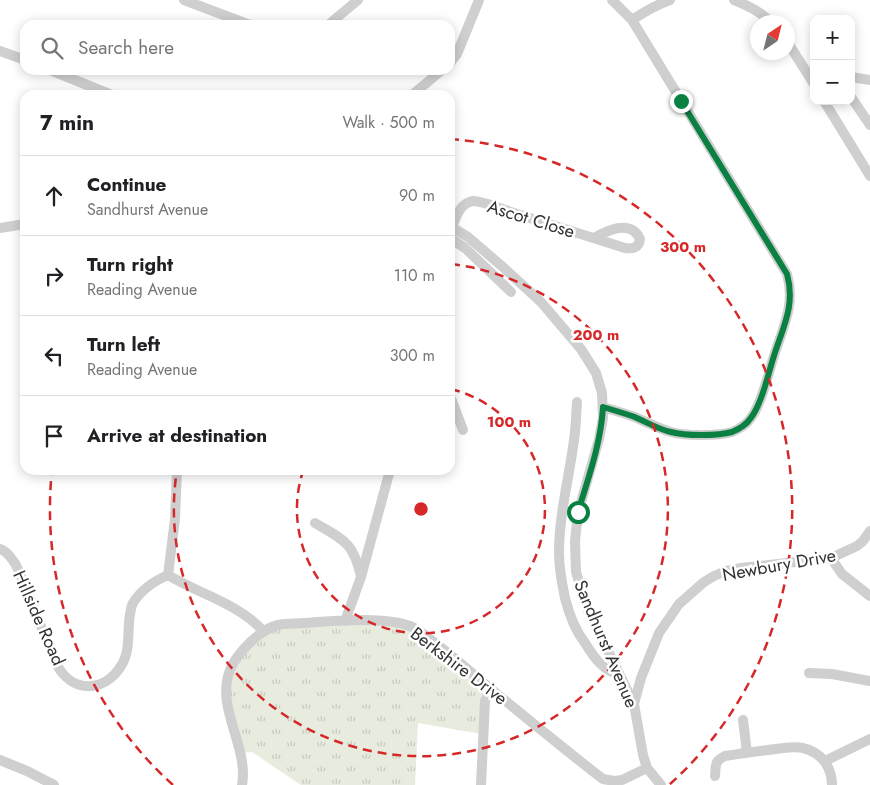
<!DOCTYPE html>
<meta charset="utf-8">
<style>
body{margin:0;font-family:Jost,sans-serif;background:#f6f6f6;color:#202124}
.controls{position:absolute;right:15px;top:15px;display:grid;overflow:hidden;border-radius:10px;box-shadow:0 2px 12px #0003}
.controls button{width:45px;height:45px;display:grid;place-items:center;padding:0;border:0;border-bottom:1px solid #e0e0e0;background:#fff;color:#202124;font:25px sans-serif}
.compass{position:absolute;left:750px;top:15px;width:45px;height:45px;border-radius:50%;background:#fff;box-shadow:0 2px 12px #0003;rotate:35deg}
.stop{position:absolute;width:15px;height:15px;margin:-11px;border:4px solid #0b8043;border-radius:50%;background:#fff}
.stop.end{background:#0b8043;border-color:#fff;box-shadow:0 1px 5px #0008}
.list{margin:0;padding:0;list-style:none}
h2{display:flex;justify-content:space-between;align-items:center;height:65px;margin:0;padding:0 20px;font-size:21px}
h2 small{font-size:16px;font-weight:400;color:#757577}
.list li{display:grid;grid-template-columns:32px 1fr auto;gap:15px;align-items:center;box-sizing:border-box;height:80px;padding:0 20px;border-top:1px solid #e0e0e0}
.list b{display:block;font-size:19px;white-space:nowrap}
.list p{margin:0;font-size:16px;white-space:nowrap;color:#757577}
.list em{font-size:16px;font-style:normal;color:#757577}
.icon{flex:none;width:28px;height:28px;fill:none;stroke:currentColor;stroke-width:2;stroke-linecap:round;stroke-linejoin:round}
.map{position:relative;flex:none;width:870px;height:785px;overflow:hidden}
.search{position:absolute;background:#fff;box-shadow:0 2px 12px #0003;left:20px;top:20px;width:435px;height:55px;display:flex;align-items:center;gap:12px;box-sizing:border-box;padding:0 18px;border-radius:15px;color:#757577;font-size:19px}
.panel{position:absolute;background:#fff;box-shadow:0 2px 12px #0003;left:20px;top:90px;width:435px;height:385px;border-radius:15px}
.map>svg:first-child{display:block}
.park{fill:url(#park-tufts)}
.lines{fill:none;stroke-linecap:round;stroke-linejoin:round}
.minor{stroke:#cfcfcf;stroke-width:10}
.route{stroke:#0b8043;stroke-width:6}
.ring{fill:none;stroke:#d62828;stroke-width:2.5;stroke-dasharray:9 6}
.labels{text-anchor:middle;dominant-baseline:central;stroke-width:5;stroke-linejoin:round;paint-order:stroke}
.street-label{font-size:18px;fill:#323232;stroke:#fff}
.centre{fill:#d62828;stroke:#fff;stroke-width:2.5}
.ring-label{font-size:15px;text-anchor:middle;font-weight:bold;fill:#d62828;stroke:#fff;stroke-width:5;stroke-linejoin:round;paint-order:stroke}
</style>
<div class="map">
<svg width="870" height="785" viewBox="0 0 870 785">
<defs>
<pattern id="park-tufts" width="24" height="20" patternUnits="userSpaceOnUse" patternTransform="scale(1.25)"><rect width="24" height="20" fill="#e7ecde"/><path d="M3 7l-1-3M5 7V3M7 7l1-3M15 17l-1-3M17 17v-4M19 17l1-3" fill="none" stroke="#c7cbbf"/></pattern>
</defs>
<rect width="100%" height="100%" fill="#fff"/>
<path class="park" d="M322 622 409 625 491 688 482 734 418 723 415 785H301L252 752 239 753 227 679 262 631Z"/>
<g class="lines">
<path class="minor" d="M184 0 250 25
M734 0C747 5 761 12 771 22
M632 20C644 12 656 5 670 0
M328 25 358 0
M788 43 814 84
M0 51 25 60
M450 63 457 54 479 0
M50 70 112 95
M851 77 870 80
M412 95 442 70
M851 97 870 125
M824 101 870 176
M450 226 468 237 504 268 541 302 581 349 596 373 602 393 603 418 599 439 578 513 575 541 576 572 588 610 634 704 643 755 647 768 661 785
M452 227C456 217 460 203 473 201 483 201 504 210 514 213 551 225 588 236 625 248 633 249 639 248 640 239 631 219 608 230 594 238
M0 228 25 224
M450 238 465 248 511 292
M450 397 452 401 463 430
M577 402C576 415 576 428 574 440 569 478 559 515 559 553 559 569 562 584 565 598 569 614 575 630 585 643 595 659 602 669 620 676
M603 407C613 410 623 413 632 416 645 421 657 428 671 432 685 436 718 436 732 432 739 429 746 425 750 419 761 406 768 375 773 359 782 329 796 306 787 274L632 20 612 0
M315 523C344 540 353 542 361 576
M0 549C7 551 12 559 16 565 28 591 37 618 48 643 51 650 53 658 57 665 72 693 104 693 121 666 131 651 127 631 130 614 131 611 131 606 133 603 141 590 154 581 168 575
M831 558 842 574 870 596
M168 575C199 594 238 603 263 631
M168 575 175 519 177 470
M345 621 361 577 390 470
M809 673 832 674 870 681
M634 704 641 678 659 633 679 604 704 582 714 576 726 571 741 568 831 558 857 546 863 541 870 531
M743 720 747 753
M0 760 27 771 54 785
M825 761 870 739
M715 776C716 766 714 761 725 756 742 753 759 751 776 749 784 748 795 746 803 748 821 752 832 767 832 785
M242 785C249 746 215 708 230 670 237 653 260 629 278 625 287 623 296 624 305 623 334 621 383 616 410 626 420 630 427 637 435 643 450 654 465 667 479 679 504 700 530 721 555 741 571 754 587 767 603 779L614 781 622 780 647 768
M481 785 485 701 491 689"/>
</g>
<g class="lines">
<path class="route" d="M578 512C588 479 601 443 603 407 613 410 623 413 632 416 645 421 657 429 671 432 685 436 718 436 732 432 739 429 746 425 750 419 761 406 768 375 773 359 782 329 796 306 787 274L681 101"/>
</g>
<g class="ring">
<path d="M451 389A124 124 0 1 1 303 471"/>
<path d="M451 264A247 247 0 1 1 177 470"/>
<path d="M173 785A371 371 0 0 1 52 470M450 139A371 371 0 0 1 669 785"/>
</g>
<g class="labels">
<g class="street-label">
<text transform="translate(531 219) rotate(17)">Ascot Close</text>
<text transform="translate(779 565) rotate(-10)">Newbury Drive</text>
<text transform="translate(39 618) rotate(66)">Hillside Road</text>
<text transform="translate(606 644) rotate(67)">Sandhurst Avenue</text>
<text transform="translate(459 666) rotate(37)">Berkshire Drive</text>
</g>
</g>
<circle cx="421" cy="509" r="8" class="centre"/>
<g class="ring-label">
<text x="683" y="252">300 m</text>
<text x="596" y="340">200 m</text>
<text x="509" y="427">100 m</text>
</g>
</svg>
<div class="controls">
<button>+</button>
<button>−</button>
</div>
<svg class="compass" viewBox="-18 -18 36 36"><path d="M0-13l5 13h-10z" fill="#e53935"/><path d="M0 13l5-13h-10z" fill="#757577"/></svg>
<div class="stop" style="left:578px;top:512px"></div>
<div class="stop end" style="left:681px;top:101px"></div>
<div class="search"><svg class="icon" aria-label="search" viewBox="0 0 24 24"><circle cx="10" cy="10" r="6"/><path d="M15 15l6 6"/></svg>Search here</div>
<section class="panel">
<h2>7 min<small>Walk · 500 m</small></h2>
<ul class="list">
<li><svg class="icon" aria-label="ahead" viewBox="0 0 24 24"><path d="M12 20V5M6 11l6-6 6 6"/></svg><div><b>Continue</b><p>Sandhurst Avenue</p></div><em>90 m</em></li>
<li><svg class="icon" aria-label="right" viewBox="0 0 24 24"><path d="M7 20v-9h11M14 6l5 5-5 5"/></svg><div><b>Turn right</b><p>Reading Avenue</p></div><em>110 m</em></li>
<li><svg class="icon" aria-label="left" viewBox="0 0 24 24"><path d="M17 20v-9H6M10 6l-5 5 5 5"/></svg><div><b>Turn left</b><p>Reading Avenue</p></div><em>300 m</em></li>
<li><svg class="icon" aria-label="arrive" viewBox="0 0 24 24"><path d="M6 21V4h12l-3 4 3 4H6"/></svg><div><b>Arrive at destination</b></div></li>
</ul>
</section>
</div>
